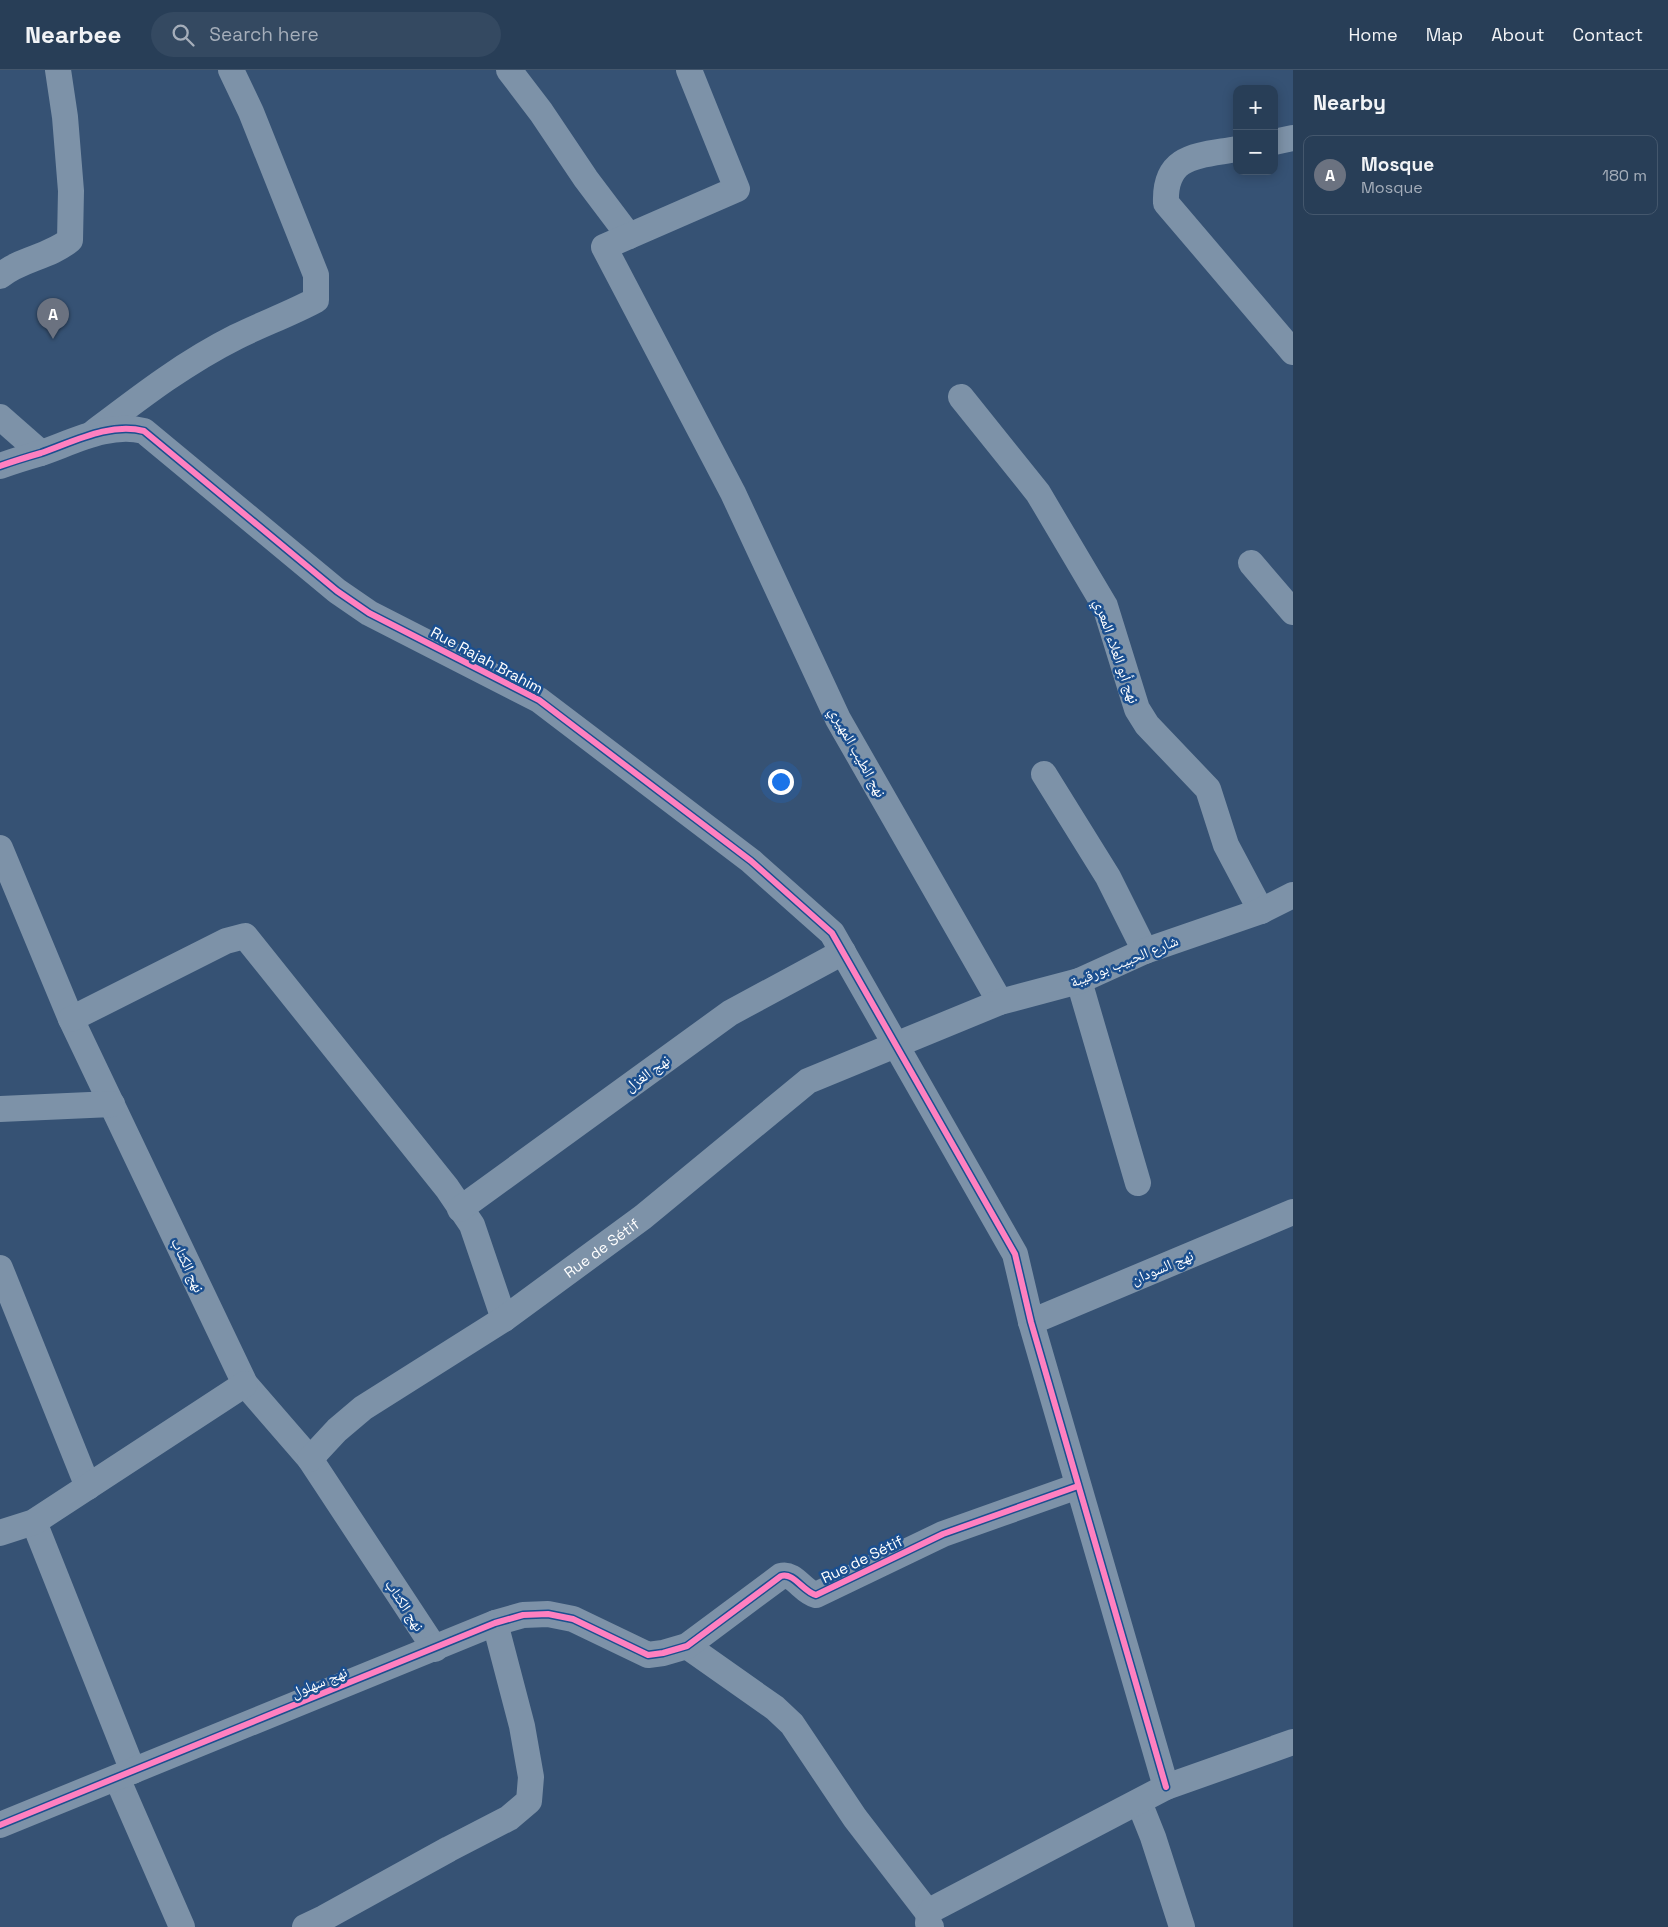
<!DOCTYPE html>
<meta charset="utf-8">
<style>
body{margin:0;font-family:"Space Grotesk","Noto Naskh Arabic",sans-serif;background:#344961;color:#f1f3f6}
.controls{position:absolute;right:15px;top:15px;display:grid;overflow:hidden;border-radius:10px;box-shadow:0 2px 12px #0003}
.controls button{width:45px;height:45px;display:grid;place-items:center;padding:0;border:0;border-bottom:1px solid #44576d;background:#283e57;color:#f1f3f6;font:25px sans-serif}
.you{position:absolute;left:780px;top:711px;width:18px;height:18px;margin:-12px;border:4px solid #fff;border-radius:50%;background:#1a73e8;box-shadow:0 0 0 8px #1a73e833}
.badge{display:grid;place-items:center;width:32px;height:32px;border-radius:50%;background:#8c9099;color:#fff;font-size:16px;font-weight:700}
.pin{position:absolute;translate:-50% -41px;filter:drop-shadow(0 1px 2px #0008)}
.pin::after{content:'';position:absolute;top:26px;width:18px;height:15px;background:inherit;clip-path:polygon(0 0,100% 0,50% 100%)}
.list{margin:0;padding:0;list-style:none}
h2{display:flex;justify-content:space-between;align-items:center;height:65px;margin:0;padding:0 20px;font-size:21px}
h2 small{font-size:16px;font-weight:400;color:#a5aeba}
.list li{display:grid;grid-template-columns:32px 1fr auto;gap:15px;align-items:center;box-sizing:border-box;height:80px;margin:0 10px 10px;padding:0 10px;border:1px solid #44576d;border-radius:10px}
.list b{display:block;font-size:19px;white-space:nowrap}
.list p{margin:0;font-size:16px;white-space:nowrap;color:#a5aeba}
.list em{font-size:16px;font-style:normal;color:#a5aeba}
.icon{flex:none;width:28px;height:28px;fill:none;stroke:currentColor;stroke-width:2;stroke-linecap:round;stroke-linejoin:round}
.map{position:relative;flex:none;width:1293px;height:1857px;overflow:hidden}
header{display:flex;align-items:center;gap:30px;box-sizing:border-box;height:70px;padding:0 25px;background:#283e57;border-bottom:1px solid #44576d}
header strong{font-size:24px}
nav{display:flex;gap:28px;margin-inline-start:auto;font-size:18px}
.search{width:350px;height:45px;background:#344961;display:flex;align-items:center;gap:12px;box-sizing:border-box;padding:0 18px;border-radius:28px;color:#a5aeba;font-size:19px}
main{display:flex}
aside{flex:1;background:#283e57}
.map>svg:first-child{display:block}
.lines{fill:none;stroke-linecap:round;stroke-linejoin:round}
.minor{stroke:#7d92a8;stroke-width:26}
.cycleway-casing{stroke:#1b4f8f;stroke-width:9}
.cycleway{stroke:#ff80c0;stroke-width:6}
.labels{text-anchor:middle;dominant-baseline:central;stroke-width:5;stroke-linejoin:round;paint-order:stroke}
.street-label{font-size:15px;fill:#fff;stroke:#1b4f8f}
</style>
<header>
<strong>Nearbee</strong>
<div class="search"><svg class="icon" aria-label="search" viewBox="0 0 24 24"><circle cx="10" cy="10" r="6"/><path d="M15 15l6 6"/></svg>Search here</div>
<nav><a>Home</a><a>Map</a><a>About</a><a>Contact</a></nav>
</header>
<main>
<div class="map">
<svg width="1293" height="1857" viewBox="0 0 1293 1857">
<rect width="100%" height="100%" fill="#365274"/>
<g class="lines">
<g class="minor">
<path d="M509 0 541 42 586 109 629 166"/>
<path d="M689 0 737 119 604 177 733 423 838 649 1000 932"/>
<path d="M1274 72 1293 68"/>
<path d="M1237 79C1199 86 1164 84 1166 133L1293 282"/>
<path d="M0 206C20 189 50 187 70 170L71 121 65 47 58 0"/>
<path d="M961 327 1038 423 1105 536 1137 639 1147 655 1208 719 1226 775 1261 841"/>
<path d="M0 347 41 383"/>
<path d="M93 363C139 328 184 293 236 267 262 254 290 244 316 230V205L251 42 231 0"/>
<path d="M0 396C14 391 27 387 41 383 73 372 110 352 144 361L337 521 369 543 539 630 751 791 832 863 1015 1184 1031 1252 1166 1717"/>
<path d="M1251 493 1293 542"/>
<path d="M1044 704 1108 807 1145 881"/>
<path d="M0 778 71 949 245 1314 310 1389 435 1579"/>
<path d="M1079 911 1138 1113"/>
<path d="M71 949 226 871 245 866 447 1118 472 1155 504 1249"/>
<path d="M0 1039 112 1034"/>
<path d="M460 1139 730 943 843 882"/>
<path d="M0 1198 88 1417"/>
<path d="M1031 1252 1293 1142"/>
<path id="s1" d="M310 1389 337 1360 363 1338 504 1249 643 1147 808 1011 1000 932 1079 911 1145 881 1261 841 1293 825"/>
<path d="M34 1452 133 1701"/>
<path d="M0 1463 34 1452 245 1314"/>
<path d="M687 1576 775 1638 792 1654 855 1748 929 1844"/>
<path d="M117 1708 182 1857"/>
<path d="M1139 1732 1153 1767 1182 1857"/>
<path d="M0 1755 495 1553 523 1545 548 1544 573 1549 648 1585 663 1583 687 1576 781 1506C794 1502 803 1522 816 1525L943 1464 1078 1416"/>
<path d="M305 1857 324 1848 449 1779 509 1748 529 1731 531 1707 522 1656 495 1553"/>
<path d="M931 1857 928 1853 929 1844 933 1839 1166 1717 1293 1672"/>
</g>
<defs>
<path id="cycleway" d="M0 396C14 391 27 387 41 383 73 372 110 352 144 361L337 521 369 543 539 630 751 791 832 863 1015 1184 1031 1252 1166 1717
M0 1755 495 1553 523 1545 548 1544 573 1549 648 1585 663 1583 687 1576 781 1506C794 1502 803 1522 816 1525L943 1464 1078 1416"/>
</defs>
<use href="#cycleway" class="cycleway-casing"/>
<use href="#cycleway" class="cycleway"/>
</g>
<g class="labels">
<g class="street-label">
<text transform="translate(1117 581) rotate(71)">نهج أبو العلاء المعري</text>
<text transform="translate(487 590) rotate(28)">Rue Rajah Brahim</text>
<text transform="translate(858 682) rotate(61)">نهج الطيب المهيري</text>
<text transform="translate(1124 891) rotate(-22)">شارع الحبيب بورقيبة</text>
<text transform="translate(647 1003) rotate(-36)">نهج الغزل</text>
<text stroke="none"><textPath href="#s1" startOffset="361">Rue de Sétif</textPath></text>
<text transform="translate(188 1195) rotate(65)">نهج الكتاب</text>
<text transform="translate(1162 1197) rotate(-23)">نهج السودان</text>
<text transform="translate(862 1489) rotate(-26)">Rue de Sétif</text>
<text transform="translate(405 1535) rotate(57)">نهج الكتاب</text>
<text transform="translate(319 1612) rotate(-22)">نهج سهلول</text>
</g>
</g>
</svg>
<div class="controls">
<button>+</button>
<button>−</button>
</div>
<div class="you"></div>
<div class="pin badge" style="left:53px;top:269px;background:#6b7280">A</div>
</div>
<aside>
<h2>Nearby<small></small></h2>
<ul class="list">
<li><span class="badge" style="background:#6b7280">A</span><div><b>Mosque</b><p>Mosque</p></div><em>180 m</em></li>
</ul>
</aside>
</main>
